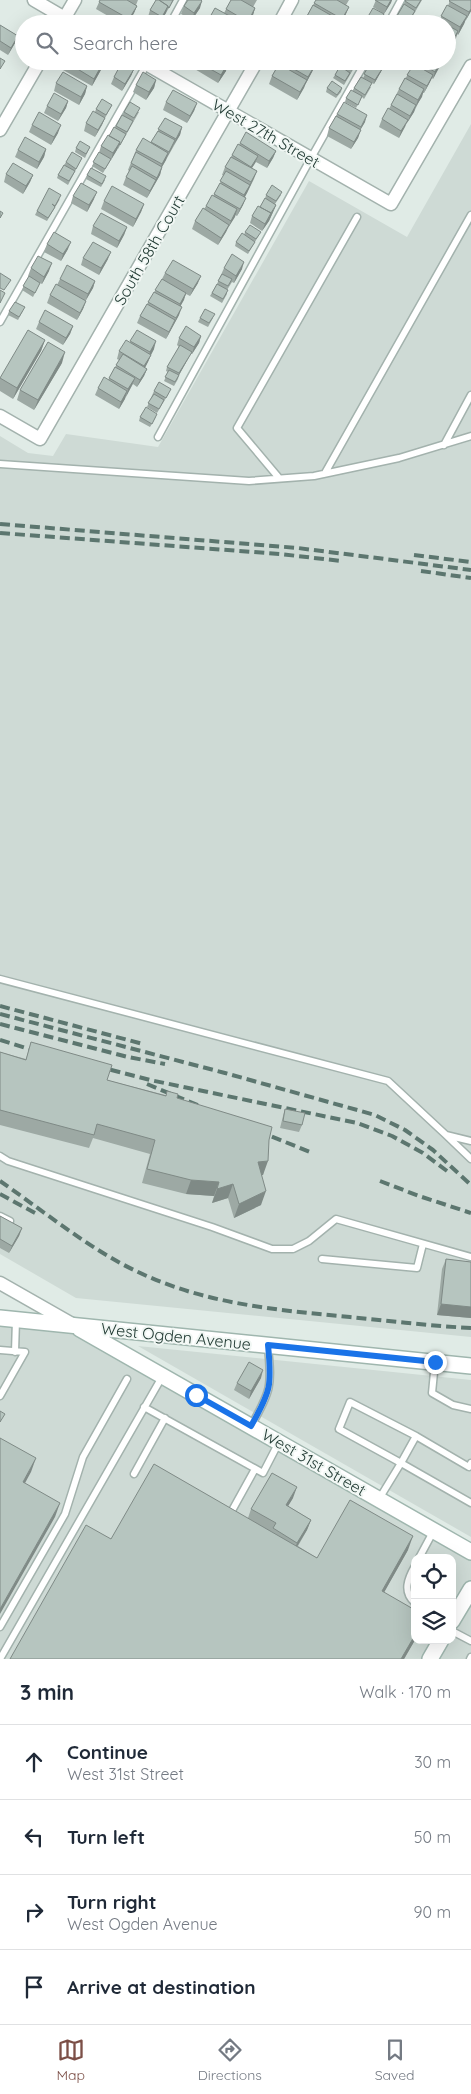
<!DOCTYPE html>
<meta charset="utf-8">
<style>
body{margin:0;font-family:Quicksand,sans-serif;background:#f6f6f7;color:#1f2937}
.controls{position:absolute;right:15px;bottom:15px;display:grid;overflow:hidden;border-radius:10px;box-shadow:0 5px 20px #0002}
.controls button{width:45px;height:45px;display:grid;place-items:center;padding:0;border:0;border-bottom:1px solid #e0e1e3;background:#fff;color:#1f2937;font:25px sans-serif}
.stop{position:absolute;width:15px;height:15px;margin:-11px;border:4px solid #1a73e8;border-radius:50%;background:#fff}
.stop.end{background:#1a73e8;border-color:#fff;box-shadow:0 1px 5px #0008}
.list{margin:0;padding:0;list-style:none}
h2{display:flex;justify-content:space-between;align-items:center;height:65px;margin:0;padding:0 20px;font-size:21px}
h2 small{font-size:16px;font-weight:400;color:#747a83}
.list li{display:grid;grid-template-columns:32px 1fr auto;gap:15px;align-items:center;box-sizing:border-box;height:75px;padding:0 20px;border-top:1px solid #e0e1e3}
.list b{display:block;font-size:19px;white-space:nowrap}
.list p{margin:0;font-size:16px;white-space:nowrap;color:#747a83}
.list em{font-size:16px;font-style:normal;color:#747a83}
.icon{flex:none;width:28px;height:28px;fill:none;stroke:currentColor;stroke-width:2;stroke-linecap:round;stroke-linejoin:round}
.map{position:relative;flex:none;width:471px;height:1659px;overflow:hidden}
.search{position:absolute;background:#fff;box-shadow:0 5px 20px #0002;left:15px;right:15px;top:15px;height:55px;display:flex;align-items:center;gap:12px;box-sizing:border-box;padding:0 18px;border-radius:28px;color:#747a83;font-size:19px}
.sheet{height:365px;background:#fff}
nav{display:flex;justify-content:space-around;align-items:center;box-sizing:border-box;height:70px;border-top:1px solid #e0e1e3;background:#fff;font-size:14px;color:#747a83}
nav a{display:grid;justify-items:center;gap:2px}
nav .on{color:#7c4f47}
.map>svg:first-child{display:block}
.built{fill:#cedad5;fill-rule:evenodd}
.lines{fill:none;stroke-linecap:round;stroke-linejoin:round}
.lane-casing{stroke:#a3b2ad;stroke-width:9}
.street-casing{stroke:#a3b2ad;stroke-width:15}
.secondary-casing{stroke:#9fb6ae;stroke-width:18}
.lane{stroke:#fff;stroke-width:6}
.street{stroke:#fff;stroke-width:12}
.secondary{stroke:#fff;stroke-width:15}
.rail{stroke:#5c766f;stroke-width:4;stroke-dasharray:10 5;stroke-linecap:butt}
.wall{fill:#9da9a4}
.shaded-wall{fill:#7f8a86}
.building{fill:#b6c5bf;stroke:#7f8a86}
.route{stroke:#1a73e8;stroke-width:6}
.labels{text-anchor:middle;dominant-baseline:central;stroke-width:4;stroke-linejoin:round;paint-order:stroke}
.street-label{font-size:16px;fill:#213a33;stroke:#f1f7f4}
</style>
<div class="map">
<svg width="471" height="1659" viewBox="0 0 471 1659">
<rect width="100%" height="100%" fill="#e0ebe6"/>
<path class="built" d="M471 124V1337L76 1298 0 1254V436L28 453 53 456 66 434 158 447 309 181 407 237Z
M0 1320 74 1328 471 1555V1659H0ZM415 1558H452V1640H415Z
M138 1346 471 1380V1537Z"/>
<g class="lines">
<defs>
<path id="lane" d="M170 24 183 0
M388 24 401 0
M0 322 148 62
M158 437 311 158 366 61
M444 445 471 395
M0 464 249 481 314 476 399 458 471 436
M325 473 471 215
M279 478 237 428 357 217
M0 979 388 1081 446 1135
M471 1141 446 1135 471 1159
M0 1156 8 1161 212 1227 272 1249H293L309 1241 336 1219 471 1257
M0 1216 10 1221
M322 1259 417 1268 423 1244
M0 1350 25 1352 0 1396
M15 1352 16 1320
M435 1362 432 1393 453 1405 471 1409
M144 1407 263 1473 279 1442
M251 1426C271 1391 272 1386 268 1347
M471 1463 469 1467 416 1436 401 1463 471 1503
M134 1474 165 1418
M379 1499 401 1463 339 1429 350 1402 416 1436
M229 1516 255 1469
M419 1558 433 1532
M415 1566C408 1578 402 1592 415 1603
M0 1627 65 1514 83 1457 127 1379
M452 1631 471 1641
M0 1659 162 1377
M470 1659 471 1657"/>
<path id="street" d="M34 0 75 24
M61 24 75 0
M279 24 292 0
M141 61 391 204 471 66
M0 130 40 61
M0 416 40 439 257 61
M0 1283 72 1324"/>
<path id="secondary" d="M0 1318 471 1366
M80 1329 471 1552
M452 1621 471 1589
M430 1659 441 1640"/>
</defs>
<use href="#lane" class="lane-casing"/>
<use href="#street" class="street-casing"/>
<use href="#secondary" class="secondary-casing"/>
<use href="#lane" class="lane"/>
<use href="#street" class="street"/>
<use href="#secondary" class="secondary"/>
<path class="rail" d="M0 524 298 548 471 570
M0 533 280 554 341 561
M414 555 471 562
M421 571 471 578
M0 1006 143 1044
M0 1014 225 1073 375 1115 405 1130 433 1150 471 1185
M0 1024 128 1057 165 1064
M0 1040 42 1053
M96 1066 150 1080 357 1123 392 1136 423 1153 447 1171
M147 1084 202 1107
M258 1131 310 1152
M0 1181C42 1210 91 1250 136 1271 204 1304 276 1310 350 1317 390 1321 431 1326 471 1328
M380 1181 419 1196 471 1213
M0 1194 35 1213"/>
</g>
<path class="wall" d="M100 0H138L136 5 137 6 134 13 128 24H122L96 9Z
M156 0H174L159 24H158L148 17 150 10Z
M231 0H257L253 7 255 8 253 15 248 24H236L234 22 233 23 206 24 224 13Z
M316 0H349L346 5V14L341 24H302Z
M376 0H392L384 14 373 7Z
M406 0H422L408 24H391L396 19Z
M450 0 471 11 466 20V19L464 24 458 35 457 34 447 54V24H437L448 6Z
M184 6 200 8 192 20 181 14Z
M384 14 379 24H363L366 20Z
M0 25 18 36 15 43 8 55 0 50Z
M66 61H104L102 68 92 86 63 70Z
M189 61H225L226 71 218 83 188 65Z
M280 61H320L314 70H313L297 100 269 84 272 76Z
M343 61H358L344 85 333 78 335 75Z
M372 61H387L374 84 363 78Z
M416 61H443L442 64H440L433 79 432 78 424 93H423L414 112 407 123H406L399 138 379 127 382 119 389 109 399 89Z
M134 69 131 76 122 91 111 84 114 77Z
M156 80 154 88 146 100 133 92 136 85Z
M56 83 87 86 85 94 79 105 54 91Z
M371 87 364 99 362 97 356 108 345 102 346 98 353 91 354 88Z
M327 88H342L341 92 336 98 326 92Z
M68 101 66 108 58 121 44 113 47 106Z
M166 102 197 103 194 111 187 123 163 110Z
M112 105 95 137 84 131 86 123 95 112 96 109Z
M124 112H139L118 149V148L103 173 92 166 99 153 101 146 115 128Z
M337 114 365 122 360 130 358 138 351 149 327 136 329 128Z
M165 118 182 127 180 135 162 167 160 175 147 198 123 185 126 177 129 171 128 170 136 150 151 143Z
M32 125 58 133 51 145 29 132Z
M240 143 276 151 273 158 267 168 256 162 252 168 257 171 254 179 245 197 243 205 237 216 235 215 226 232 218 245 192 229 195 221 204 209 206 206 213 196 224 176 222 175 225 167 232 155Z
M90 147 85 158 75 152 76 148Z
M46 149 44 157 37 169 15 157 18 150Z
M82 158 68 185 57 178 58 175 66 162Z
M6 174 33 175 30 182 23 194 4 182Z
M87 175 105 180 101 187 86 179Z
M266 195H281L275 204 276 205 275 208 269 221 262 231 250 223 252 216 260 207 265 199Z
M73 196 94 199 87 212 71 203Z
M60 199 47 221 35 215 37 211Z
M104 201 144 204 141 212 133 227 101 209Z
M93 226 127 227 124 235 117 248 91 234Z
M245 232 259 235 248 254 235 246 236 242 244 235Z
M47 244 68 249 61 261 44 252Z
M83 258 108 259 99 275 81 265Z
M31 268 49 271 42 284 40 283 33 297 22 290 29 276H28Z
M224 268 242 269 234 283 232 282 227 290V294L222 303 210 296 217 284Z
M165 273 198 283 190 296 186 294 180 307 179 315 166 339 137 323 140 316 162 279Z
M60 279 95 281 93 288 85 301H86L83 309 77 320 47 303 50 295 57 285Z
M9 311H23L18 320 8 315Z
M200 318H213L208 327 198 322Z
M39 322 73 326 70 334 63 345 36 329Z
M137 330 154 349 145 368 147 369 144 376 137 387 133 384 119 409 95 395 98 388 108 380 119 360 117 359 119 351 130 343Z
M201 336 199 343 192 354H191L179 375 178 379 174 386 164 381 168 372 166 371 167 367 179 347 177 345 179 338Z
M45 340 41 351 13 399 0 391V378Z
M62 363 34 410 17 400 20 390Z
M154 391 169 393 157 413 147 407Z
M140 417H156L150 427 139 421Z
M31 1042 107 1080 177 1098 269 1140 263 1175H262L261 1205 234 1218 228 1198 212 1203 214 1196 186 1194 142 1183 150 1154 93 1138 89 1148 0 1125V1052L26 1059Z
M285 1109 302 1125 299 1132 280 1128 283 1116Z
M0 1216 22 1228 19 1236 9 1253 0 1248Z
M446 1259 471 1262V1318L437 1315 442 1269Z
M261 1378 249 1399 234 1390 237 1383Z
M293 1498 288 1506 311 1520 307 1530 298 1546 317 1558 408 1550 384 1592 415 1640 404 1659H10L111 1539 248 1518 251 1509Z"/>
<path class="shaded-wall" d="M391 0H392L391 3 384 14 387 7Z
M202 1 200 8 192 20 194 13Z
M137 6 134 13 128 24 129 19Z
M168 6 166 13 159 24 162 17Z
M349 7 346 14 340 24 342 19Z
M255 8 253 15 248 24H247Z
M471 9V11L466 20 469 12Z
M467 16 464 24 458 35 460 27Z
M458 31 456 38 449 49 452 42Z
M18 36 15 43 8 55 11 48Z
M104 61 102 68 92 86 94 79Z
M386 61H387L374 84 375 80Z
M441 61 439 68 433 79 435 72Z
M228 63 226 71 218 83 221 75Z
M315 65 312 72 305 85 308 77Z
M134 69 131 76 122 91 125 84Z
M433 75 430 82 424 93 427 86Z
M156 80 154 88 146 100 149 92Z
M307 80 304 88 297 100 300 92Z
M87 86 85 94 79 105 81 97Z
M424 89 422 97 415 108 418 100Z
M68 101 66 108 58 121 61 114Z
M197 103 194 111 187 123 190 116Z
M416 105 414 112 407 123 410 116Z
M367 115 365 122 358 134 361 127Z
M105 118 102 125 95 137 98 130Z
M408 120 405 127 399 138 401 131Z
M61 125 58 133 51 145 54 137Z
M182 127 180 135 173 146 176 139Z
M361 130 358 138 351 149 354 142Z
M175 140 172 148 166 159 169 152Z
M120 142 117 150 111 160 113 153Z
M46 149 44 157 37 169 39 162Z
M276 151 273 158 267 168 269 161Z
M168 153 166 160 159 172 162 164Z
M258 156 255 163 248 174 251 167Z
M162 167 160 175 147 198 150 191Z
M257 171 247 193 241 203 244 195Z
M33 175 30 182 23 194 26 186Z
M97 192 94 199 87 212 89 205Z
M246 198 243 205 237 216 240 209Z
M144 204 141 212 133 227 136 219Z
M276 205 269 221 262 231 265 224Z
M237 209 235 217 228 228 231 221Z
M229 225 226 232 218 245 221 238Z
M127 227 124 235 117 248 119 241Z
M71 242 68 249 61 261 63 254Z
M111 252 108 259 99 275 101 268Z
M244 262 242 269 234 283 236 276Z
M52 263 49 271 42 284 44 277Z
M201 276 198 283 190 296 193 289Z
M95 281 93 288 85 302 88 294Z
M186 293 184 300 177 312 180 304Z
M86 301 83 309 77 320 80 313Z
M182 307 179 315 166 339 169 332Z
M73 326 70 334 63 345 66 338Z
M201 336 199 343 192 354 194 347Z
M45 340 41 351 13 399 17 388Z
M156 341 154 349 148 360 150 352Z
M65 352 62 363 34 410 38 400Z
M192 352 190 355 178 377 179 373Z
M151 355 148 362 142 373 144 366Z
M147 369 144 376 137 387 140 380Z
M135 378 132 385 126 397 128 389Z
M127 391 125 399 119 409 121 402Z
M268 1161 263 1175 253 1176 258 1162Z
M191 1180 219 1182 214 1196 186 1194Z
M233 1184 228 1198 212 1203 217 1189Z
M266 1191 261 1205 234 1218 239 1204Z
M22 1228 19 1236 9 1253 12 1246Z
M441 1304 471 1307V1318L437 1315Z
M263 1370 261 1378 249 1399 251 1391Z
M36 1458 31 1472 18 1496 23 1482Z
M297 1487 293 1498 282 1516 286 1505Z
M60 1503 55 1517 0 1614V1609Z
M311 1520 307 1530 293 1553 297 1543Z
M413 1536 408 1550 377 1605 382 1591Z
M415 1635V1640L404 1659H401Z"/>
<path class="building" d="M100 0H127L137 6 129 19 99 2Z
M156 0H159L168 6 162 17 150 10Z
M159 0H173L169 8 168 7V6Z
M188 0H201L202 1 194 13 184 6Z
M231 0H241L255 8 248 22 226 9Z
M316 0H337L349 7 342 19 314 3Z
M375 0H391L387 7Z
M406 0H421L416 8 405 1Z
M450 0H471V9L469 12 449 1Z
M404 4 415 11 408 22 397 16Z
M313 5 341 21 339 24H317L306 18Z
M447 5 467 16 460 27 441 16Z
M215 8 235 19 233 23 235 24H206Z
M373 8 384 14 378 24H373L366 20Z
M395 19 403 24H391Z
M304 20 310 24H302Z
M439 20 446 24H437Z
M0 25 18 36 11 48 0 41Z
M447 25 458 31 452 42 447 39Z
M447 44 450 46 447 51Z
M0 58 5 61 0 69Z
M66 61H104L94 79 66 62Z
M196 61H224L228 63 221 75Z
M280 61H308L315 65 308 77Z
M343 61H357L352 70 341 64Z
M375 61H386L383 66Z
M417 61H441L435 72Z
M122 62 134 69 125 84 114 77Z
M371 62 382 69 375 80 364 74Z
M279 64 307 80 300 92 272 76Z
M414 64 433 75 427 86 407 75Z
M340 66 350 73 345 81 335 75Z
M63 72 87 86 81 97 56 83Z
M143 72 156 80 149 92 136 85Z
M361 77 372 83 365 95 354 88Z
M405 78 424 89 418 100 399 89Z
M332 81 342 88 337 95 327 88Z
M173 90 197 103 190 116 166 102Z
M351 90 362 96 358 105 346 98Z
M54 93 68 101 61 114 47 106Z
M397 94 416 105 410 116 391 105Z
M102 99 112 105 106 115 96 109Z
M130 102 140 108 134 118 124 112Z
M344 102 367 115 361 127 337 114Z
M388 108 408 120 401 131 382 119Z
M93 111 105 118 98 130 86 123Z
M39 112 61 125 54 137 32 125Z
M122 115 133 121 127 132 116 126Z
M336 116 361 130 354 142 329 128Z
M165 118 182 127 176 139 158 129Z
M114 127 126 134 120 145 119 144 120 142 109 136Z
M158 131 175 140 169 152 151 142Z
M246 132 276 151 269 161 240 143Z
M108 135 120 142 113 153 101 146Z
M25 137 46 149 39 162 18 150Z
M143 138 168 153 162 164 136 150Z
M80 141 90 147 86 154 76 148Z
M238 144 258 156 251 167 232 155Z
M72 152 82 158 76 169 66 162Z
M99 152 111 159 105 169 93 162Z
M136 152 162 167 157 178 131 163Z
M231 157 257 171 251 182 225 167Z
M13 163 33 175 26 186 6 174Z
M64 165 75 171 69 181 58 175Z
M132 166 156 180 150 191 126 177Z
M91 168 106 176 102 184 87 175Z
M226 171 250 185 244 195 220 181Z
M81 183 97 192 89 205 73 196Z
M220 183 246 198 240 209 214 194Z
M272 185 282 192 276 201 266 195Z
M112 186 144 204 136 219 104 201Z
M49 188 61 195 55 206 52 204 55 207 48 218 37 211Z
M212 195 237 209 231 221 206 206Z
M265 198 276 205 271 213 260 207Z
M258 206 271 213 265 224 252 216Z
M203 208 229 225 221 238 195 221Z
M0 211 3 213 0 218Z
M101 213 127 227 119 241 93 226Z
M250 225 261 232 256 239 245 232Z
M54 232 71 242 63 254 47 244Z
M242 233 255 242 249 251 236 242Z
M93 242 111 252 101 268 83 258Z
M232 254 244 262 236 276 224 268Z
M38 256 52 263 44 277 31 268Z
M173 260 201 276 193 289 165 273Z
M67 265 95 281 88 294 60 279Z
M0 273 11 280 4 290 0 288Z
M222 274 232 279 228 286 218 281Z
M29 276 40 283 35 293 23 286Z
M162 279 186 293 180 304 155 290Z
M56 284 86 301 80 313 50 295Z
M217 284 228 290 223 299 212 293Z
M0 290 5 293 0 303Z
M154 292 182 307 176 318 148 302Z
M15 302 25 307 19 317 9 311Z
M147 304 175 320 169 332 140 316Z
M205 309 215 314 209 323 200 318Z
M45 310 73 326 66 338 39 322Z
M186 326 201 336 194 347 179 338Z
M28 330 45 340 17 388 0 378Z
M137 330 156 341 150 352 130 341Z
M126 340 151 355 144 366 119 351Z
M48 342 65 352 38 400 20 390Z
M180 345 192 352 179 373 167 367Z
M123 354 147 369 140 380 116 365Z
M115 367 135 378 128 389 109 378Z
M169 370 179 375 175 382 165 377Z
M104 377 127 391 121 402 98 388Z
M159 382 171 389 166 398 154 391Z
M154 394 164 400 159 409 148 403Z
M146 407 157 414 152 424 140 417Z
M31 1042 112 1065 107 1080 166 1096 167 1091 178 1094 177 1098 272 1127 269 1140 268 1161 258 1162 266 1191 239 1204 233 1184 217 1189 219 1182 191 1180 147 1169 155 1140 97 1124 94 1135 0 1110V1052L26 1060Z
M285 1109 305 1113 302 1125 283 1121Z
M0 1216 22 1228 12 1246 0 1239Z
M446 1259 471 1262V1307L441 1304Z
M249 1362 263 1370 251 1391 237 1383Z
M0 1411 5 1414 0 1422Z
M0 1438 36 1458 23 1482 60 1503 0 1609Z
M154 1464 317 1558 350 1500 413 1536 382 1591 415 1610V1635L401 1659H10L86 1525 111 1539Z
M272 1473 297 1487 286 1505 311 1520 297 1543 273 1528 276 1523 251 1509Z"/>
<g class="lines">
<path class="route" d="M196 1395 251 1426C271 1391 272 1385 268 1345L435 1362"/>
</g>
<g class="labels">
<g class="street-label">
<text transform="translate(266 133) rotate(30)">West 27th Street</text>
<text transform="translate(149 250) rotate(-60)">South 58th Court</text>
<text transform="translate(176 1336) rotate(6)">West Ogden Avenue</text>
<text transform="translate(314 1462) rotate(30)">West 31st Street</text>
</g>
</g>
</svg>
<div class="controls">
<button><svg class="icon" aria-label="locate" viewBox="0 0 24 24"><circle cx="12" cy="12" r="6"/><path d="M12 2v4M12 18v4M2 12h4M18 12h4"/></svg></button>
<button><svg class="icon" aria-label="layers" viewBox="0 0 24 24"><path d="M12 4l9 5-9 5-9-5zM3 14l9 5 9-5"/></svg></button>
</div>
<div class="stop" style="left:196px;top:1395px"></div>
<div class="stop end" style="left:435px;top:1362px"></div>
<div class="search"><svg class="icon" aria-label="search" viewBox="0 0 24 24"><circle cx="10" cy="10" r="6"/><path d="M15 15l6 6"/></svg>Search here</div>
</div>
<section class="sheet">
<h2>3 min<small>Walk · 170 m</small></h2>
<ul class="list">
<li><svg class="icon" aria-label="ahead" viewBox="0 0 24 24"><path d="M12 20V5M6 11l6-6 6 6"/></svg><div><b>Continue</b><p>West 31st Street</p></div><em>30 m</em></li>
<li><svg class="icon" aria-label="left" viewBox="0 0 24 24"><path d="M17 20v-9H6M10 6l-5 5 5 5"/></svg><div><b>Turn left</b></div><em>50 m</em></li>
<li><svg class="icon" aria-label="right" viewBox="0 0 24 24"><path d="M7 20v-9h11M14 6l5 5-5 5"/></svg><div><b>Turn right</b><p>West Ogden Avenue</p></div><em>90 m</em></li>
<li><svg class="icon" aria-label="arrive" viewBox="0 0 24 24"><path d="M6 21V4h12l-3 4 3 4H6"/></svg><div><b>Arrive at destination</b></div></li>
</ul>
</section>
<nav>
<a class="on"><svg class="icon" aria-label="map" viewBox="0 0 24 24"><path d="M3 6l6-2 6 2 6-2v14l-6 2-6-2-6 2zM9 4v14M15 6v14"/></svg>Map</a>
<a><svg class="icon" aria-label="directions" viewBox="0 0 24 24"><path d="M12 3l9 9-9 9-9-9zM9 14v-3h6M13 9l2 2-2 2"/></svg>Directions</a>
<a><svg class="icon" aria-label="saved" viewBox="0 0 24 24"><path d="M7 4h10v16l-5-4-5 4z"/></svg>Saved</a>
</nav>
